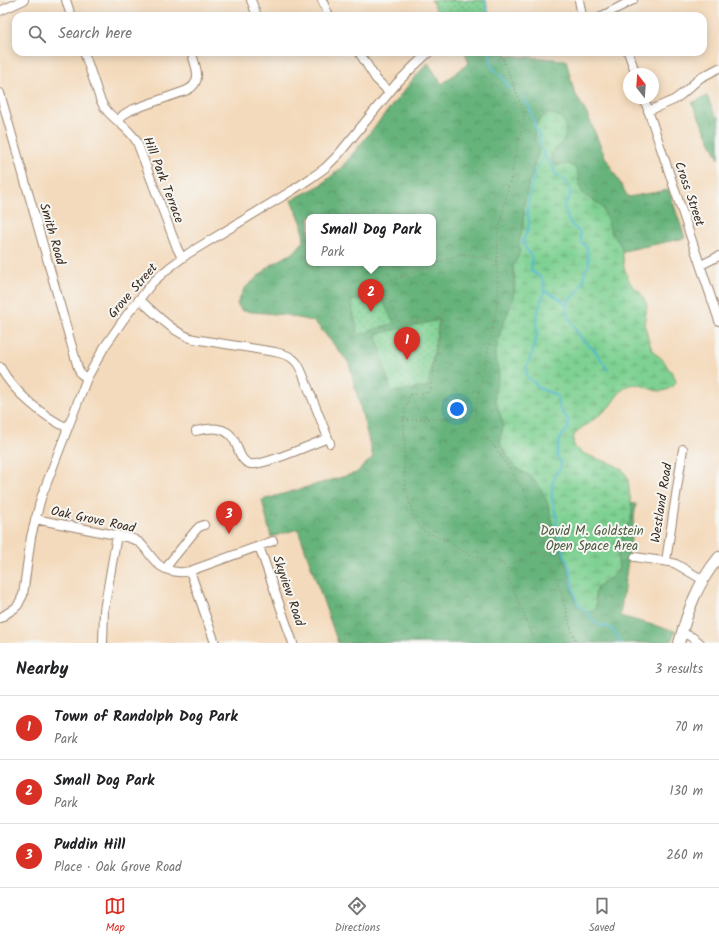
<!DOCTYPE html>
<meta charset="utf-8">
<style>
body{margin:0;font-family:Kalam,sans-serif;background:#f2f2f2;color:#202124}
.compass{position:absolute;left:623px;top:68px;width:36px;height:36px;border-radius:50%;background:#fff;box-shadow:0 2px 10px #0003;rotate:343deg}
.you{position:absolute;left:457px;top:409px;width:14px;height:14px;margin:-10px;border:3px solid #fff;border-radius:50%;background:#1a73e8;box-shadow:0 0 0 6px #1a73e833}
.badge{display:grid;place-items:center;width:26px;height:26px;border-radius:50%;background:#d93025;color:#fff;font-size:13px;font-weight:700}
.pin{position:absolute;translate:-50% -33px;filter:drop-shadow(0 1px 2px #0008)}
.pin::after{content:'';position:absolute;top:21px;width:14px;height:12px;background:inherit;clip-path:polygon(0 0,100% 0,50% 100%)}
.popup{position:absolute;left:306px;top:214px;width:130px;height:52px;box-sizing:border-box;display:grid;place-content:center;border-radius:8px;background:#fff;filter:drop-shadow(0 1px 3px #0005);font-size:13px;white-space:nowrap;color:#757577}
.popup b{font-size:15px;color:#202124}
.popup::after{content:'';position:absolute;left:50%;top:100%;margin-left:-8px;border:8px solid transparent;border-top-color:#fff}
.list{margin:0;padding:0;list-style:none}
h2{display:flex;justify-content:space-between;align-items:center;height:52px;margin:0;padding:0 16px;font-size:17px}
h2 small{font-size:13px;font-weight:400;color:#757577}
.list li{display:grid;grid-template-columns:26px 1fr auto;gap:12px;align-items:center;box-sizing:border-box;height:64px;padding:0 16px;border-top:1px solid #e0e0e0}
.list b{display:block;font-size:15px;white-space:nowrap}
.list p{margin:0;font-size:13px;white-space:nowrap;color:#757577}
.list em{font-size:13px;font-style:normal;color:#757577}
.icon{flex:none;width:22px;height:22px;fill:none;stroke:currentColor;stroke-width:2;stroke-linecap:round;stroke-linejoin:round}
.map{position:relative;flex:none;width:719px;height:643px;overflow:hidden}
.search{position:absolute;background:#fff;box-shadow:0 2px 10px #0003;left:12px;right:12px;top:12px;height:44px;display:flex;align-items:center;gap:10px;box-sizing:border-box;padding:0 14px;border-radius:12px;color:#757577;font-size:15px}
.sheet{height:244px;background:#fff}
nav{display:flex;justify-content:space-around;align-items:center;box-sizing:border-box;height:56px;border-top:1px solid #e0e0e0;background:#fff;font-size:11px;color:#757577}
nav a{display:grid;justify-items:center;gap:2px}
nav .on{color:#d93025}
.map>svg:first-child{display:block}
.forest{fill:url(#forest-crowns);stroke:#506e4d;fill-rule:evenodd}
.wetland{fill:url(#wetland-marsh);stroke:#5c7e58}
.park{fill:url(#park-dots);stroke:#5c7e58}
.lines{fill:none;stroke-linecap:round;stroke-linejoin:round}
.stream{stroke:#51b8cf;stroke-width:2}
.minor-casing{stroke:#98826d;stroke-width:10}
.major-casing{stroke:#98826d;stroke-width:12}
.path{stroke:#98826d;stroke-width:1;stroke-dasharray:1 3;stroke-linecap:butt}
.minor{stroke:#fff;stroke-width:8}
.major{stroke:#fff;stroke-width:10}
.labels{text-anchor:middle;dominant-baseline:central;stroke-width:4;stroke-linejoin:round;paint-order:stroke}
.street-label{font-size:13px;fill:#3b2a1e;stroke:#f6f6f2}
.park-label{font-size:13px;fill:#4f5c41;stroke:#f6f6f2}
</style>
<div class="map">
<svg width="719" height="643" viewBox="0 0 719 643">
<defs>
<pattern id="forest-crowns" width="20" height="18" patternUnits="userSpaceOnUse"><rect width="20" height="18" fill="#66b37c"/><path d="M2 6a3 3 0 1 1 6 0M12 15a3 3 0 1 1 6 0" fill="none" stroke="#559265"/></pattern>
<pattern id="wetland-marsh" width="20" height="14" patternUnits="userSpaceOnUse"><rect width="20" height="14" fill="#7ed192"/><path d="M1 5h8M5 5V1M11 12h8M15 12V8" fill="none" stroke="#68aa77"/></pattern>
<pattern id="park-dots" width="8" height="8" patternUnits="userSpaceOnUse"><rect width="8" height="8" fill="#7ed192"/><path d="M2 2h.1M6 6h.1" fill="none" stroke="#68aa77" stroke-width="1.8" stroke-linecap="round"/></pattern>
</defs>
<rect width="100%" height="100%" fill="#f6f6f2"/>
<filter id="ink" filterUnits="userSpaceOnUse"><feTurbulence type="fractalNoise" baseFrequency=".025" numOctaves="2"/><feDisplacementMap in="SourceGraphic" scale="8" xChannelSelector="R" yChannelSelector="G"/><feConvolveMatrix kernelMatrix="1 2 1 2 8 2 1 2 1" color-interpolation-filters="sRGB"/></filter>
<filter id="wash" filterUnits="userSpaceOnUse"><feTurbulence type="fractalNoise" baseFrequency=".012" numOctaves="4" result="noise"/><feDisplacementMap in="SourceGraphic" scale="16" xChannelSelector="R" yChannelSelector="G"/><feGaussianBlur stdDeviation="0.9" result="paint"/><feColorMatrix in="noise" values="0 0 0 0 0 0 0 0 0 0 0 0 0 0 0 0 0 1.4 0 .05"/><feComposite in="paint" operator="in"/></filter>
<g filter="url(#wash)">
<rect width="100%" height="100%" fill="#f4dabc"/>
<path class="forest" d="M465 52H505L506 55 566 60 574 91 589 118 604 155 628 197 669 190 685 238 533 270 553 495 636 504 620 616 675 631 671 643H338L298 529 271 537 262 500 356 473 373 457 349 363 315 322 286 315 242 311 237 304 244 289 271 265 294 252 304 241 302 224 291 200 321 185 342 167 415 77 428 63 442 84 469 63ZM309 217H433V263H309Z
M707 96 716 117 719 116V159L692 103Z"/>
<path class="wetland" d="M546 114C563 113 569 125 564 140 561 147 549 150 551 158 554 170 565 162 571 165 581 169 577 185 582 192 587 200 598 200 603 209 607 216 608 224 611 232 614 237 619 241 621 247 624 255 622 265 626 273 627 277 630 283 633 287 634 288 636 289 638 290 641 293 644 298 646 303 648 308 645 315 645 321 645 329 648 339 651 347 654 354 658 355 663 360 665 362 666 365 668 368 673 373 675 376 676 383 657 403 644 378 628 386 620 390 615 399 610 406 603 413 594 419 586 425 580 429 574 432 573 440 572 458 615 459 624 472 629 478 628 483 629 490 630 499 633 507 631 517 630 523 626 527 624 533 622 539 619 545 618 551 617 556 618 563 619 569L613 576 597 587 595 593 596 606 594 610 590 611 584 612 580 610 575 603 571 586 568 570 554 530 548 504 540 487 530 476 518 469 513 464 501 446 500 438 502 433 503 423 495 399V391L499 375 495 354 503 323 510 308 513 297 515 284 513 265 518 257 520 250 519 242 523 226 524 207 529 181 532 176 533 166 538 156 539 149 535 139 534 131 537 123 542 117Z"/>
<path class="park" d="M431 0H486L489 16H440Z
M380 295 394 323 358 335 351 301Z
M439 320 428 387 391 392 376 334Z"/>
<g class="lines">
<path class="stream" d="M485 0 488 16
M490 52 492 67C495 70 499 73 502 77 506 82 507 86 512 90
M523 96 529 106 536 129 539 136V141L543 153 542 158 535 170 532 182 527 209 529 224 528 229 523 240V244L531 256 532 260 531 268 532 272 540 276 544 283V291L539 308 536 326 538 332 532 353 527 366 526 373 527 377 536 384 538 388 556 395 561 412 568 419V429L563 434 559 442 557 454 558 458 561 462V465L559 470 556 473 552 484V500L557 519 556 524 557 530 559 533 561 545 570 569 573 588 577 603 592 618 596 623 601 626H607L613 630 621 643
M543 154 549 162 553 166 554 172 560 177 567 182 570 188V196L564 206 567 217 571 224 580 233 581 241 587 248 589 265 585 271 584 279 578 292 571 298 567 305
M544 291C553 294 560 298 567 305L566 311 570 320 581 338 596 352 608 370"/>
</g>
</g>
<g filter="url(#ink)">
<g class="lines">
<defs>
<path id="minor" d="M66 0 71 16
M251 0 257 16
M322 0 329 16
M579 0 582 16
M0 11 24 0
M602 16 633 0
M84 52 100 99C107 118 127 124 137 142L177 248 182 258
M359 52 376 79 389 92
M628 52 636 74
M0 93 78 368 81 374 87 378
M644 98 719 321
M648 111 674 100 682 94 700 78 719 68
M118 121 123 115 131 110 185 91C204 84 196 66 191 52
M701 265 719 256
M139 299C154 312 174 334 194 339L275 352C288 355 295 357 301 370L330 443
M0 367C13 391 43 417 68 428
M196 431C209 428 226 425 234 440 237 445 238 451 241 456 243 460 247 463 250 464 261 467 315 443 328 438
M35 519 126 537C131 538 136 540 140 543 146 548 149 555 155 561 163 571 178 574 190 571L273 541
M259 546 293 643
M635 557 669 562 676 564 703 580
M666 561 683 449
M166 569 170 562 196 530 199 527 204 525
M190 571 215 643
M0 618 15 608 18 605 23 595 31 537 41 498 87 378 105 346 126 316 153 282 170 267 189 253 293 190 311 178 325 168 338 155 397 83 414 66 429 52
M682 633 692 637 700 643
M103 643 104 610 117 535"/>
<path id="major" d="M679 643C688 610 697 584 719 557"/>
</defs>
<use href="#minor" class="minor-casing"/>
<use href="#major" class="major-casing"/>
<path class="path" d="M455 0 458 4 475 16
M500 52 506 66 522 107 524 115 523 123 500 224 498 235 497 257 498 293 496 312 475 411V417L477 422 516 478 524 491 532 506 537 520 563 599 571 629 577 643
M326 178 348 217
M370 263 380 284 401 277 415 278 428 288 440 309 443 316 430 392 409 395 403 420 405 441 404 474 405 488 415 521 423 531 446 540 462 551 482 559 500 561 507 569 510 582 536 643
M401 277 460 254 478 256 497 261
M381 284 400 323 442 316
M404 420 474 417
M508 569 519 559 535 552 549 555"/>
<use href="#minor" class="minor"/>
<use href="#major" class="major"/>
</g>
</g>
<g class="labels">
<g class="street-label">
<text transform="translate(163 180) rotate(69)">Hill Park Terrace</text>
<text transform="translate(689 194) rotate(71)">Cross Street</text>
<text transform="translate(52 234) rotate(74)">Smith Road</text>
<text transform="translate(133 291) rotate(-49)">Grove Street</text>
<text transform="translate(662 503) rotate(-81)">Westland Road</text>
<text transform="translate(93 520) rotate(12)">Oak Grove Road</text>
<text transform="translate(288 591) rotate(71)">Skyview Road</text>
</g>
<g class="park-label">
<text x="592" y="531">David M. Goldstein<tspan x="592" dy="15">Open Space Area</tspan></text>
</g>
</g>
</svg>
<svg class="compass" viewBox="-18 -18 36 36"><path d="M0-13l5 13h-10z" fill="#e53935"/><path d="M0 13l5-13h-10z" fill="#757577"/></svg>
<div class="you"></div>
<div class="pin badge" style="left:407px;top:360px">1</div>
<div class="pin badge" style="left:371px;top:312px">2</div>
<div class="popup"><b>Small Dog Park</b>Park</div>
<div class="pin badge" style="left:229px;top:534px">3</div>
<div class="search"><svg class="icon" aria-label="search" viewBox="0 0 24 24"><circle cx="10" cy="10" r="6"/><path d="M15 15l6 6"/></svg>Search here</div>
</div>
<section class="sheet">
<h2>Nearby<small>3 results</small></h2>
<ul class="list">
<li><span class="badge">1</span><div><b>Town of Randolph Dog Park</b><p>Park</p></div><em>70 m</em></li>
<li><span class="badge">2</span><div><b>Small Dog Park</b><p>Park</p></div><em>130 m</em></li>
<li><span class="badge">3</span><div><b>Puddin Hill</b><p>Place · Oak Grove Road</p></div><em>260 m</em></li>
</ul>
</section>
<nav>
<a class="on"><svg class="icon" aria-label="map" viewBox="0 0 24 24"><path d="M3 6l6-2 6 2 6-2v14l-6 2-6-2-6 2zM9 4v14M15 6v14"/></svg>Map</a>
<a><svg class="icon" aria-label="directions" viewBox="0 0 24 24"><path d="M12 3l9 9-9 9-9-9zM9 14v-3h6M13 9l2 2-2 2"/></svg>Directions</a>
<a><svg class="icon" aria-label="saved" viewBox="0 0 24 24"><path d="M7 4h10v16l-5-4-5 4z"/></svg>Saved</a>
</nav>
